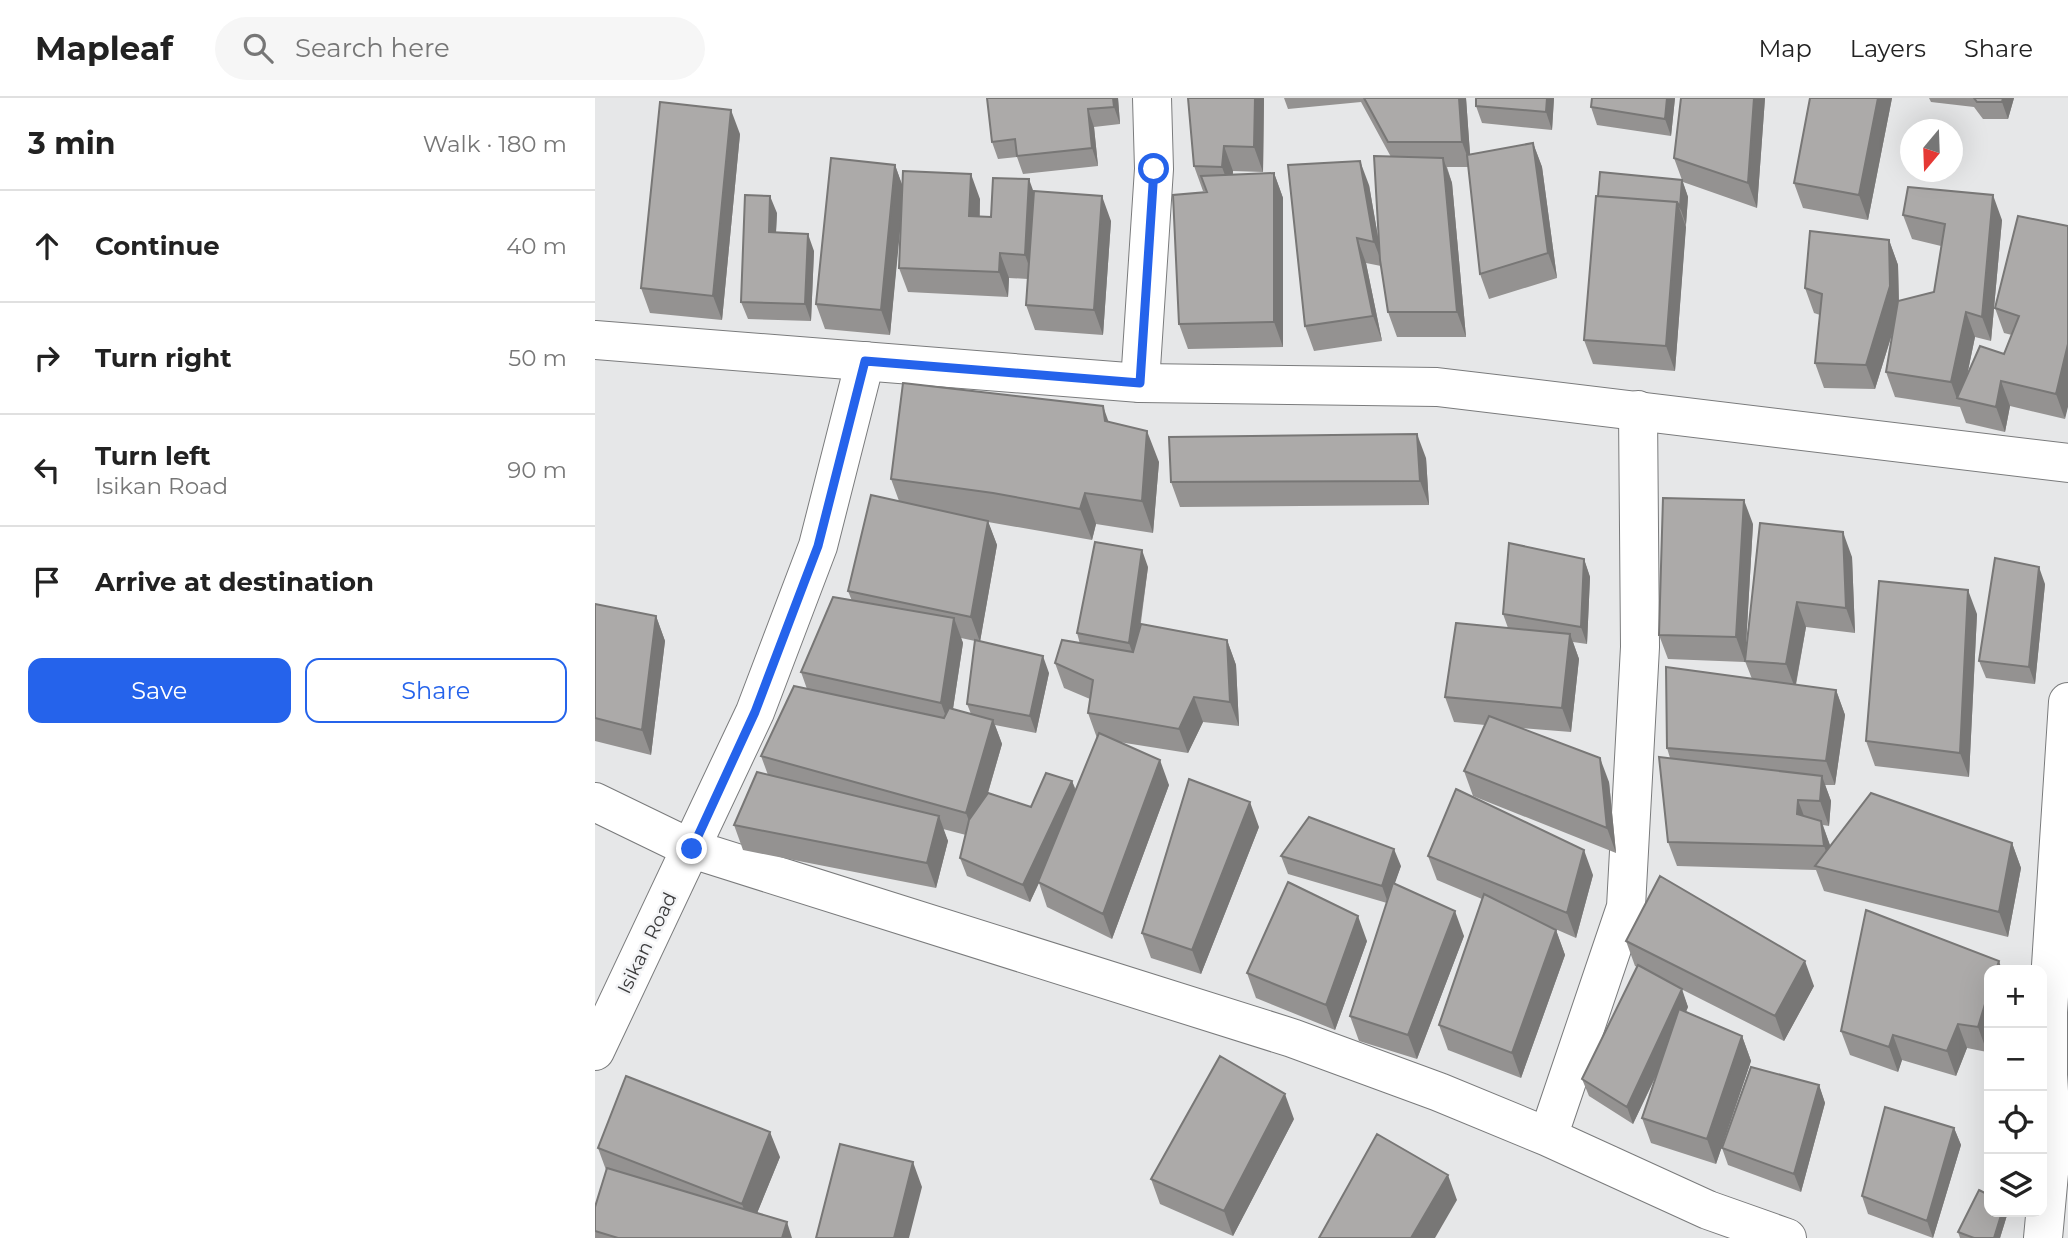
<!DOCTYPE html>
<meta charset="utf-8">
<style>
body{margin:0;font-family:Montserrat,sans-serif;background:#f6f6f6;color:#222}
.controls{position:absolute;right:21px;bottom:21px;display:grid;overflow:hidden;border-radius:14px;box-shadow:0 7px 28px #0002}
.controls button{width:63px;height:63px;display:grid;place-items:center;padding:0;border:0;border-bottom:2px solid #e0e0e0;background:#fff;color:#222;font:35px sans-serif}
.compass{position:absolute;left:1305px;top:21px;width:63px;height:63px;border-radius:50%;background:#fff;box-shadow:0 7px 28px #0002;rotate:199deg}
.stop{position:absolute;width:21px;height:21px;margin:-16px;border:5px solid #2563eb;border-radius:50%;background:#fff}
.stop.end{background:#2563eb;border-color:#fff;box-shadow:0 2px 7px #0008}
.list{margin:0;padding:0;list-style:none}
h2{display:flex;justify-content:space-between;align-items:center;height:91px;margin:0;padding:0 28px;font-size:30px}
h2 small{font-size:23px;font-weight:400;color:#767676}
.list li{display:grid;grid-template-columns:46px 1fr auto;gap:21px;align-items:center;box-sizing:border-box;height:112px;padding:0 28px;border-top:2px solid #e0e0e0}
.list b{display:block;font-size:26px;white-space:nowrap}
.list p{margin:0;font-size:23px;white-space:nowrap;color:#767676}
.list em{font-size:23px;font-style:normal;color:#767676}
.actions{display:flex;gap:14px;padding:21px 28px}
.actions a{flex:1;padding:16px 0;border:2px solid #2563eb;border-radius:14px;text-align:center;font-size:24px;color:#2563eb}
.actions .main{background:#2563eb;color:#fff}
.icon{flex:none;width:38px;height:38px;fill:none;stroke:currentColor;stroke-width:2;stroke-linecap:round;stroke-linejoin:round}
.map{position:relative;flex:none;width:1473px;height:1140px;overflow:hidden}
header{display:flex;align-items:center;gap:42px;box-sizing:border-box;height:98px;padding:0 35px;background:#fff;border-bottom:2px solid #e0e0e0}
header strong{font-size:33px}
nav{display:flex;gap:38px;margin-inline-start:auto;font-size:24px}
.search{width:490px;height:63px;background:#f6f6f6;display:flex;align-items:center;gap:18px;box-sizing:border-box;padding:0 24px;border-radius:38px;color:#767676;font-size:26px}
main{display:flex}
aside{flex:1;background:#fff}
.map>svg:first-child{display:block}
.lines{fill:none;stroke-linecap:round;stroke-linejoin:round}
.minor-casing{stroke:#7a7b7c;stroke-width:40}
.tertiary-casing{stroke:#7a7b7c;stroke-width:40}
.minor{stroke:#fff;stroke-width:38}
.tertiary{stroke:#fff;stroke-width:38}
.wall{fill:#949291;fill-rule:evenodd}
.shaded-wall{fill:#787776}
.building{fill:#acaaa9;stroke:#787776;stroke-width:2}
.route{stroke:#2563eb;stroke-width:9}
.labels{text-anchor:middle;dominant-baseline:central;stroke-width:5;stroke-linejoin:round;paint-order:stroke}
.street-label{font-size:19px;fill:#3b3b3c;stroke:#f3f4f6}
</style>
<header>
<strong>Mapleaf</strong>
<div class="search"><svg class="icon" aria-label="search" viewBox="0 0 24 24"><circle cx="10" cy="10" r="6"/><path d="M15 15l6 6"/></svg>Search here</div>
<nav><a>Map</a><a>Layers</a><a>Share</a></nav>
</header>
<main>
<aside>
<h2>3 min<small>Walk · 180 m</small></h2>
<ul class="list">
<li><svg class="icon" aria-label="ahead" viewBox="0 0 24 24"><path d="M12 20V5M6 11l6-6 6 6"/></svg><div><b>Continue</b></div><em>40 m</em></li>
<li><svg class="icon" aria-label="right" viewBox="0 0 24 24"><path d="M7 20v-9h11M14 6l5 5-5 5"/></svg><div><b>Turn right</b></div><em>50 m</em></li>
<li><svg class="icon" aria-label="left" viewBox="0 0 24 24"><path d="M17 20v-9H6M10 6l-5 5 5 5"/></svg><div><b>Turn left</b><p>Isikan Road</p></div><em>90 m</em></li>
<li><svg class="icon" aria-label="arrive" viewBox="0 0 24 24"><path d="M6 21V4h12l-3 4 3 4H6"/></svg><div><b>Arrive at destination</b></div></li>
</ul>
<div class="actions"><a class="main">Save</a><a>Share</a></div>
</aside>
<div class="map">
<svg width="1473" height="1140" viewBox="0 0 1473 1140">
<rect width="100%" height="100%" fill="#e6e7e8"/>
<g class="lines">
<defs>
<path id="minor" d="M545 285 559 71 557 0
M0 704 97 751 697 940 844 994 953 1039 1113 1112 1192 1140
M0 953 160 614 223 448 270 263
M953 1039 1031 809 1045 549 1043 312
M1448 1140 1457 1043 1453 977V914L1473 604"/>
<path id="tertiary" d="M0 242 545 285 842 289 1473 365"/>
</defs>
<use href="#minor" class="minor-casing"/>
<use href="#tertiary" class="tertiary-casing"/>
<use href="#minor" class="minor"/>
<use href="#tertiary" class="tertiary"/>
</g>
<path class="wall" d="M392 0H523L525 26 499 29 503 68 428 76 422 59 403 61 397 44Z
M669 0 668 74 638 73V77L679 75 688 100V249L593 251 584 226 612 94 611 93H608L599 68Z
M689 0H871L875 57 938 45 947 69 962 180 894 201 885 176 874 69H852L857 85 871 239H802L793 214 786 168 771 165 787 243 719 253 710 228 774 87 785 150 796 59 766 4 693 11Z
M959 0 957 32 887 25 881 8Z
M1080 0 1076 38 1002 27 996 9Z
M1086 0H1170L1162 110 1088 84 1093 99 1080 273 998 266 989 242 1087 82 1079 60Z
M1215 0H1297L1273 122 1208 110 1199 85Z
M1334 0H1419L1413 21H1388L1379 9 1336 4Z
M145 36 127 222 55 215 46 190Z
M300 67 307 87 385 101V118L396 119 439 96 516 123 508 237 440 232 431 207 433 181 414 180 413 199 313 194 304 170 305 127 295 237 230 231 221 206Z
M182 115 181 135 219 153 216 223 153 221 146 204Z
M1308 117 1407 122 1396 243 1380 239 1372 277 1409 256 1417 237 1409 235 1400 210 1423 118 1470 321 1415 308 1410 334 1371 325 1365 309 1300 299 1291 274 1298 233 1280 291 1229 290 1220 265 1225 217 1219 215 1210 190 1294 142 1303 167 1304 203 1339 194 1346 148 1317 141Z
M514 324 564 364 558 435 501 426 497 442 393 424 402 447 385 543 454 575 441 635 400 627 407 646 393 695 436 709 477 683 481 692 502 640 493 615 495 601 469 590 460 565 485 546 482 535 553 469 545 532 632 542 641 567 644 628 608 624 593 655 524 644 574 687 517 841 452 809 444 785 435 804 372 778 365 760 371 737 348 731 353 743 341 790 148 752 139 727 173 677 166 658 212 591 206 574 257 503 253 493 304 403 296 381ZM366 540 380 543 372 606 376 616 358 611 368 545Z
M831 360 834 407 585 409 576 384Z
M1165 425 1257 459 1260 535 1211 529 1201 587 1241 592 1250 617 1240 687H1230L1236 703 1234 728 1228 727 1235 748 1417 745 1426 770 1413 839 1229 793 1221 772 1082 768 1073 744 1075 660 1072 650 1157 581 1150 563Z
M1158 426 1150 564 1073 561 1064 537Z
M989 461 995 479 992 546 978 544 984 561 976 634 926 630 1014 684 1021 755 878 698 869 673 890 627 859 624 850 599 913 530 908 516Z
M1450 486 1440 586 1391 580 1384 563Z
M0 506 61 518 70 543 56 657 0 643Z
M1382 516 1374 679 1280 668 1271 643Z
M664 729 606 876 556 860 547 835Z
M686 758 806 768 799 786 869 838 822 961 764 943 755 918 792 805 693 776Z
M833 758 998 777 981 840 958 830 961 832 970 857 926 980 853 952 844 927 887 801 842 782Z
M772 843 740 932 661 900 652 875Z
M1031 843 1219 888 1189 943 1086 891 1093 909 1091 914 1147 938 1156 963 1121 1066 1056 1045 1047 1020 1063 974 1038 1026 994 998 987 981 1042 869 1040 868Z
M1407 872 1392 954 1372 950 1361 978 1307 962 1303 974 1255 957 1246 933Z
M1224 987 1230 1005 1206 1094 1133 1067 1127 1050Z
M699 1021 638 1138 565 1106 556 1081Z
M1359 1030 1366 1047 1338 1140 1273 1116 1267 1098Z
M3 1050 185 1059 162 1115 187 1140H0V1109L11 1072Z
M1394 1114H1413L1405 1140H1365L1363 1134Z"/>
<path class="shaded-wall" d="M518 0H523L525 26 519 9Z
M660 0H669L668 74 659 49Z
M864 0H871L876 69 867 44Z
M952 0H959L957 32 951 14Z
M1072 0H1080L1076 38 1070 21Z
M1159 0H1170L1162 110 1153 85Z
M1283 0H1297L1273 122 1264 97Z
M1408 0H1419L1413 21 1407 4Z
M493 11 499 29 503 68 497 50Z
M136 12 145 36 127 222 118 198Z
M938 45 947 69 962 180 953 155Z
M629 48 638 73 636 94 627 69Z
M848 60 857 85 871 239 862 214Z
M765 63 774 87 788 168 779 144Z
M300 67 309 92 295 237 286 212Z
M679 75 688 100V249L679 224Z
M376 76 385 101 383 142 374 118Z
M434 81 443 106 439 182 430 157Z
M1087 82 1093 99 1091 127 1085 109Z
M1398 97 1407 122 1396 243 1387 219Z
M175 98 182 115 180 151 174 134Z
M507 98 516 123 508 237 499 212Z
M1082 104 1091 129 1080 273 1071 248Z
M213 136 219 153 216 223 210 206Z
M762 140 771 165 787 243 778 218Z
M1294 142 1303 167 1304 213 1280 291 1271 267Z
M405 155 414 180 413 199 404 174Z
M1371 214 1380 239 1367 302 1362 301 1356 284Z
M1473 246V309L1470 321 1461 296Z
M1406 283 1415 308 1410 334 1401 309Z
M508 308 519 339 510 323Z
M552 333 564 364 558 435 547 403Z
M822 336 831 360 834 407 825 383Z
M490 395 501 426 497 442 485 411Z
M1149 402 1158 426 1150 564 1141 539Z
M393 423 402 447 385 544 376 519Z
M1248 434 1257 459 1260 535 1251 510Z
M547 452 553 469 540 562 534 545Z
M989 461 995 479 992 546 986 529Z
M1444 469 1450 486 1440 586 1434 569Z
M1373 492 1382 516 1374 679 1365 655Z
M1202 504 1211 529 1200 590 1191 566Z
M61 518 70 543 56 657 47 632Z
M359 520 368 545 355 630 346 605Z
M975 536 984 561 976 634 967 610Z
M632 542 641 567 644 628 635 604Z
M448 558 454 575 441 635 435 618Z
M1241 592 1250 617 1240 687 1231 663Z
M599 599 608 624 593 655 584 631Z
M398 622 407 646 380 739 371 715Z
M1005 660 1014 684 1021 755 1012 730Z
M565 662 574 687 517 841 508 816Z
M1227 678 1236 703 1234 728 1225 703Z
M477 683 483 700 435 804 428 787Z
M1203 702 1212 726 1202 716Z
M655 704 664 729 606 876 597 852Z
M344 718 353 743 341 790 332 765Z
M1226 723 1235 747 1238 772 1229 748Z
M1417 745 1426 770 1413 839 1404 814Z
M799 751 806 768 793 805 787 788Z
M989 752 998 777 981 840 972 815Z
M860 813 869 838 822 961 813 937Z
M763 818 772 843 740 932 731 907Z
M961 832 970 857 926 980 917 955Z
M1210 863 1219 888 1189 943 1180 918Z
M1404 863 1407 872H1401Z
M1087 891 1093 909 1038 1026 1032 1009Z
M1394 893V945L1392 954 1383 929Z
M1363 926 1372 950 1361 978 1352 953Z
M1298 937 1307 962 1303 974 1294 949Z
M1147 938 1156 963 1121 1066 1112 1041Z
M1224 987 1230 1005 1206 1094 1199 1076Z
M690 996 699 1021 638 1138 629 1113Z
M1359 1030 1366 1047 1338 1140 1332 1123Z
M175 1034 185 1059 156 1130 147 1106Z
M318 1064 327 1089 314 1140H299Z
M853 1077 862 1102 840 1140H816Z
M1407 1114H1413L1405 1140H1399Z
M192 1124 197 1140H187Z"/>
<path class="building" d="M392 0H518L519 9 493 11 497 50 422 58 420 41 397 44Z
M593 0H660L659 49 629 48 627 69 599 68Z
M769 0H864L867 44H793Z
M881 0H952L951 14 881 8Z
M997 0H1072L1070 21 996 9Z
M1086 0H1159L1153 85 1079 60Z
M1215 0H1283L1264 97 1199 85Z
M1379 0H1408L1407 4H1382Z
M65 4 136 12 118 198 46 190Z
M938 45 953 155 885 176 872 57Z
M779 58 848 60 862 214H793L785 162Z
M236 60 300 67 286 212 221 206Z
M765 63 779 144 762 140 778 218 710 228 693 67Z
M308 73 376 76 374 118 396 119 398 80 434 81 430 157 405 155 404 174 304 170Z
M1005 74 1087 82 1085 109 1082 104 1003 98Z
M679 75V224L584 226 578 97 612 94 606 78Z
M1313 89 1398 97 1387 219 1371 214 1356 284 1291 274 1303 203 1339 194 1350 126 1308 117Z
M439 93 507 98 499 212 431 207Z
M150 97 175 98 174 134 213 136 210 206 146 204Z
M1001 98 1082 104 1071 248 989 242Z
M1423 118 1473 128V246L1461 296 1406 283 1401 309 1362 300 1385 248 1409 256 1424 218 1400 210Z
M1215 133 1294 142 1295 188 1271 267 1220 265 1227 196 1210 190Z
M308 285 508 308 510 323 552 333 547 403 490 395 485 411 398 395 296 381Z
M822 336 825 383 576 384 574 339Z
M276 397 393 423 376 519 253 493Z
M1068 400 1149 402 1141 539 1064 537Z
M1165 425 1248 434 1251 510 1202 504 1191 566 1150 563Z
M500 444 547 452 534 545 482 535Z
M914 445 989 461 986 529 908 516Z
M1400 460 1444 469 1434 569 1384 563Z
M1284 483 1373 492 1365 655 1271 643Z
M238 499 359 520 346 605 206 574Z
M0 506 61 518 47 632 0 620Z
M861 525 975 536 967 610 850 599Z
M546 526 632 542 635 604 599 599 584 631 493 615 498 582 460 565 467 542 538 554Z
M380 542 448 558 435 618 372 606Z
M1071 569 1241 592 1231 663 1072 650Z
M199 588 349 620 354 610 398 622 371 715 166 658Z
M894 618 1005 660 1012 730 869 673Z
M504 635 565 662 508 816 443 784Z
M1064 659 1227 678 1225 703 1203 702 1202 716 1226 723 1229 748 1073 744Z
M162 674 344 718 332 765 139 727Z
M451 675 477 683 428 787 365 760 374 722 393 695 436 709Z
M594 681 655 704 597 852 547 835Z
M861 691 989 752 972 815 833 758Z
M1276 695 1417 745 1404 814 1220 768Z
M714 719 799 751 787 788 686 758Z
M1065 778 1210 863 1180 918 1031 843Z
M693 784 763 818 731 907 652 875Z
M798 785 860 813 813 937 755 918Z
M889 796 961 832 917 955 844 927Z
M1271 812 1404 863 1401 872H1394V893L1383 929 1363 926 1352 953 1298 937 1294 949 1246 933Z
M1043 867 1087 891 1032 1009 987 981Z
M1084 911 1147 938 1112 1041 1047 1020Z
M625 958 690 996 629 1113 556 1081Z
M1156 969 1224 987 1199 1076 1127 1050Z
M31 978 175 1034 147 1106 3 1050Z
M1290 1009 1359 1030 1332 1123 1267 1098Z
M782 1036 853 1077 816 1140H724Z
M245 1046 318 1064 299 1140H221Z
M12 1070 192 1124 187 1140H23L0 1133V1109Z
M1384 1092 1394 1097V1114H1407L1399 1140H1379L1363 1134Z"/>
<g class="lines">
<path class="route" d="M97 751 160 614 223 448 270 263 545 285 559 71"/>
</g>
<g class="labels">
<g class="street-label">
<text transform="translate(52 845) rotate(-64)">Isikan Road</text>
</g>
</g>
</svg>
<div class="controls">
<button>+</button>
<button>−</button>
<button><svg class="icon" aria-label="locate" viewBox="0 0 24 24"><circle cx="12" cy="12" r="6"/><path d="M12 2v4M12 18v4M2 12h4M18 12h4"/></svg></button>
<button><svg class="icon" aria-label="layers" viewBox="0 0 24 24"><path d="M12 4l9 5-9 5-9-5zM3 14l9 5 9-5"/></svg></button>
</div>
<svg class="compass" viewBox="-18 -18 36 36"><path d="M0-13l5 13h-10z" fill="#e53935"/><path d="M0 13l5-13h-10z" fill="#767676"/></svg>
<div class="stop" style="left:559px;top:71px"></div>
<div class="stop end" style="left:97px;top:751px"></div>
</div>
</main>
